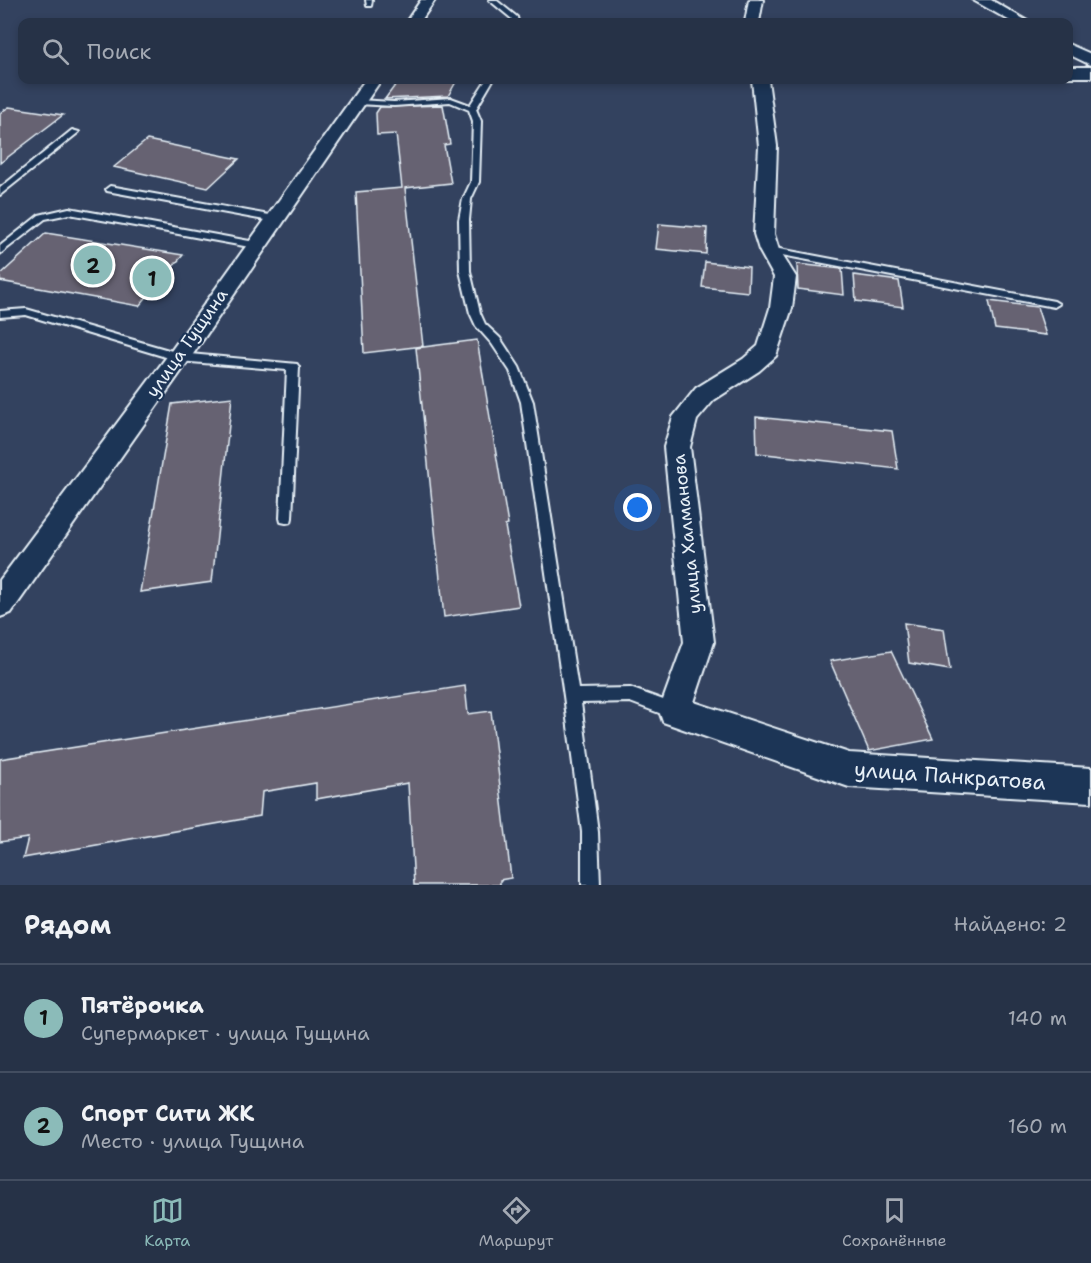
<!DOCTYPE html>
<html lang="ru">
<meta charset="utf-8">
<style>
body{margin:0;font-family:"Shantell Sans",sans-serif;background:#2e3a4e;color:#f1f3f6}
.you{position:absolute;left:638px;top:508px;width:21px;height:21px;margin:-15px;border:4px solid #fff;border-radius:50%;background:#1a73e8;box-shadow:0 0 0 9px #1a73e833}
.badge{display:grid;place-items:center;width:39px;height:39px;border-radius:50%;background:#8bbbb9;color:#111;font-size:20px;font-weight:700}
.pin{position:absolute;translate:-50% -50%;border:3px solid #fff;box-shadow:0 2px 6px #0006}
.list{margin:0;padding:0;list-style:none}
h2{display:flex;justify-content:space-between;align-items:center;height:78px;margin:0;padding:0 24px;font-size:26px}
h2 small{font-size:20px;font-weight:400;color:#a4aab4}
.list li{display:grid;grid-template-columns:39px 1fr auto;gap:18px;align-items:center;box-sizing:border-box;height:108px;padding:0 24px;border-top:2px solid #424d60}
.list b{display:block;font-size:22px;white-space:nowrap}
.list p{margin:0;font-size:20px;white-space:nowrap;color:#a4aab4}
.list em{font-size:20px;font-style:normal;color:#a4aab4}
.icon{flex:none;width:33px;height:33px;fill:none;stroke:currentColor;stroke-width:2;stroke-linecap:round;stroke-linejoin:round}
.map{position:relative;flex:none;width:1091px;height:885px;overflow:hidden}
.search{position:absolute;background:#263247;box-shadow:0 3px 9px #0003;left:18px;right:18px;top:18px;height:66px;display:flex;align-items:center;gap:15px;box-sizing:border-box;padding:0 21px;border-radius:12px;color:#a4aab4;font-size:22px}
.sheet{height:294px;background:#263247}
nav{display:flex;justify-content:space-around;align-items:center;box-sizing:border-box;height:84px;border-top:2px solid #424d60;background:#263247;font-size:16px;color:#a4aab4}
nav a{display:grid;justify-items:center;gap:3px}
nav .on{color:#8bbbb9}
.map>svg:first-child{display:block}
.building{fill:#666272;stroke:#e8f1f8;stroke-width:1.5}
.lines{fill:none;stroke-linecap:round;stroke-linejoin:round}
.service-casing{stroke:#e8f1f8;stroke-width:4}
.minor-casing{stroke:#e8f1f8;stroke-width:4}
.service{fill:#1d3557;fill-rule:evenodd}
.minor{fill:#1d3557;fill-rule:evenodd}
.labels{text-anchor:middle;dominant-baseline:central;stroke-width:4.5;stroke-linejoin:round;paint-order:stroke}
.street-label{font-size:18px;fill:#e8f1f8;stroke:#1d3557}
.near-street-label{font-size:21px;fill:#e8f1f8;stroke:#1d3557}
</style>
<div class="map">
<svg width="1091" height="885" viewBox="0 0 1091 885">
<rect width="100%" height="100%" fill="#33425f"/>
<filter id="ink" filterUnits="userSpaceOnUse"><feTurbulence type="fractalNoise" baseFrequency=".0167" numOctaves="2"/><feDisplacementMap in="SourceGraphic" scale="12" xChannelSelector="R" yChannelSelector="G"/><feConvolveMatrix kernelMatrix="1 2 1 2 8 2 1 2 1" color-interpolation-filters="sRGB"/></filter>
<g filter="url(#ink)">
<path class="building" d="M399 80H457L448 96 385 99Z
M443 105 450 144 444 145 451 183 405 188 423 346 364 353 356 192 402 188 396 134 377 135 376 113 380 107Z
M9 107 63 115 0 163V113Z
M147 140 239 159 208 188 114 167Z
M659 224 707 228 706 254 656 249Z
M46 233 183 255 139 306 0 281V275Z
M705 262 749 267 748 292 702 287Z
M797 264 842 269 844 295 798 289Z
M854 275 899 281 903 307 856 301Z
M989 301 1037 307 1046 335 995 329Z
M477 340 508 525 505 526 519 606 444 617 416 348Z
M232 397 212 582 140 592 172 404Z
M756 417 892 431 898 469 757 453Z
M904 623 944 629 950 670 909 663Z
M891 651 933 739 869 751 830 661Z
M465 686 468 714 491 711 511 878 500 880V885H414L408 783 316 799V783L262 792 260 816 23 858 28 838 0 842V759Z"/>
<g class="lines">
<defs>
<path id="service" d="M366 0H372L371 6H367Z
M489 0H496L517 17 518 22H512V19Z
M486 80H493L476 109 481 121 479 182 471 199 469 220 470 271 480 313 485 324 500 338 519 367 533 402 578 689 630 688 680 706 683 711 680 716 675 719 630 702 581 703 598 832 600 885H582V832L564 696 521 402 510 371 492 344 476 326 470 313 460 271 459 220 463 199 471 182 473 121 469 110 450 102 394 106 357 104 353 102 357 100 394 102 451 98 470 105Z
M72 130 79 132 0 195V188Z
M110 186 275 216 280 219 275 222 107 191 106 189Z
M69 208 255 242 260 245 255 248 69 214 45 219 0 254V246L39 215Z
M769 247 1054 301 1059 304 1054 307 766 252V248Z
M26 309 179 353 297 364 299 367 292 518 291 522 286 523 281 522 280 518 287 370 179 361 26 315 0 317V311Z"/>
<path id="minor" d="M421 0H435L420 22H406Z
M749 0H763L759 22H745Z
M973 0H991L1029 22H1012Z
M1068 44 1091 54V65L1068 54Z
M1068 67H1091V77H1068Z
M365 80H381L187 363 11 613 0 617V580L171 351Z
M752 80H768L777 146 774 234 779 250 796 277 792 308 776 356 759 371 714 400 697 420 690 447 714 642 694 702 849 753 1091 768V802L849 787 663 722 659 711 684 642 664 447 673 417 696 388 743 359 758 346 770 308 774 277 759 250 754 234 759 146Z"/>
</defs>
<use href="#service" class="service-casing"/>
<use href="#minor" class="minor-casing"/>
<use href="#service" class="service"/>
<use href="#minor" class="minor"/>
</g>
</g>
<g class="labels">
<g class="street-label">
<text transform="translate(187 343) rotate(-55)">улица Гущина</text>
<text transform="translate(687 534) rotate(-96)">улица Халманова</text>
</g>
<g class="near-street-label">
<text transform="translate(950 776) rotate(4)">улица Панкратова</text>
</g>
</g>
</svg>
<div class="you"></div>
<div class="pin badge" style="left:152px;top:278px">1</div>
<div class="pin badge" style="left:93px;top:265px">2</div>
<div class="search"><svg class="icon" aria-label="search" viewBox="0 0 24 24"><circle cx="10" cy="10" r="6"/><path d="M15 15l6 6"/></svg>Поиск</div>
</div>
<section class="sheet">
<h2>Рядом<small>Найдено: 2</small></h2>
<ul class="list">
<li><span class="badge">1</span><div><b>Пятёрочка</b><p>Супермаркет · улица Гущина</p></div><em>140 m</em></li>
<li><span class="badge">2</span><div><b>Спорт Сити ЖК</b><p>Место · улица Гущина</p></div><em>160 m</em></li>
</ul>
</section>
<nav>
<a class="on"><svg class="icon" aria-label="map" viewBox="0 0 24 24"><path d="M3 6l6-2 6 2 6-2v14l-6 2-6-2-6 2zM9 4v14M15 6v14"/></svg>Карта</a>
<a><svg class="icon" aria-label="directions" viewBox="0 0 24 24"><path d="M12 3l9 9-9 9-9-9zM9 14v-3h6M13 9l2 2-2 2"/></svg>Маршрут</a>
<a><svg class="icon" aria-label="saved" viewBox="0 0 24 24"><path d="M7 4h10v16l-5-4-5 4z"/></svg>Сохранённые</a>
</nav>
